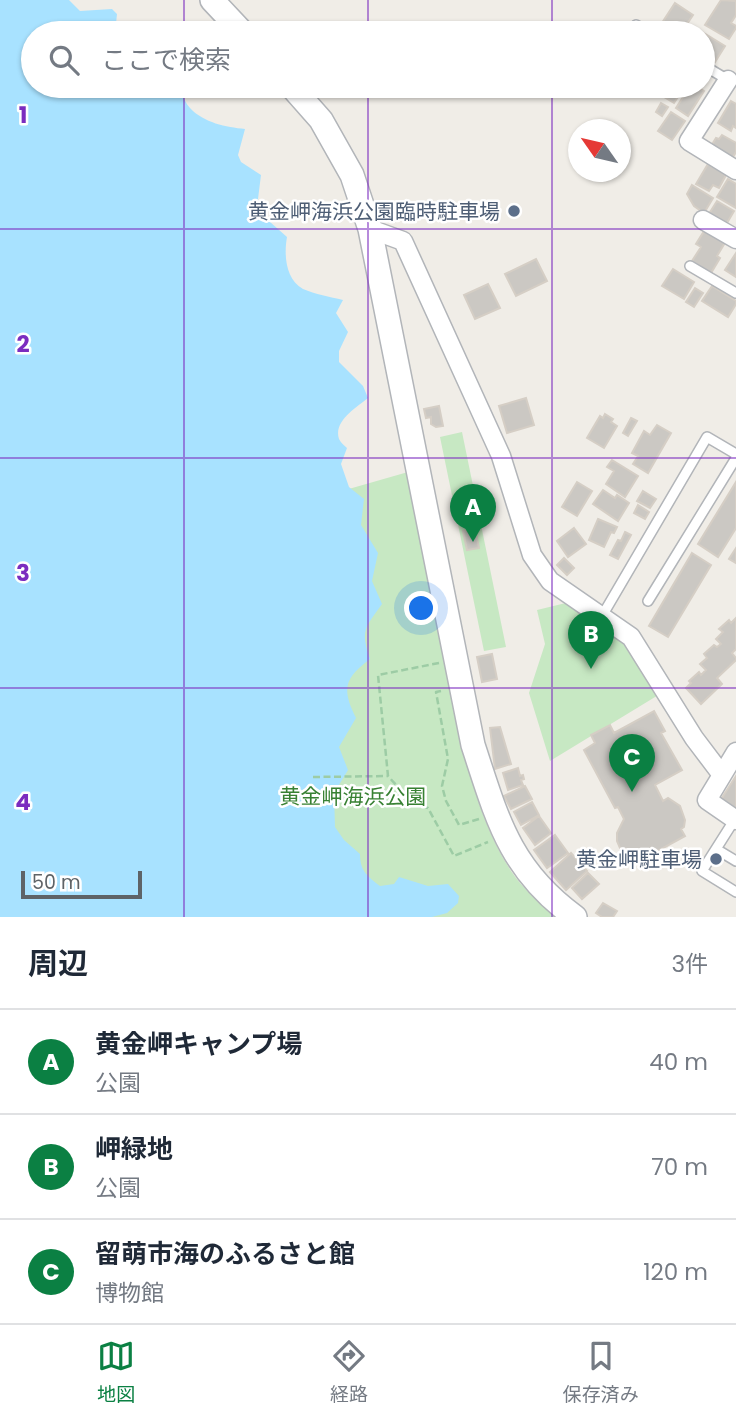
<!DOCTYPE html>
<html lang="ja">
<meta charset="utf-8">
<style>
body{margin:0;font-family:Poppins,"Noto Sans JP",sans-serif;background:#f6f6f7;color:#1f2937}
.compass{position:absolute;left:568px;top:119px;width:63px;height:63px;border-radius:50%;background:#fff;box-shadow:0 2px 5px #0004;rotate:304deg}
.scale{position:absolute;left:21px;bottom:18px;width:121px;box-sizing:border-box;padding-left:7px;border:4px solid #5e6367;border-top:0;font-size:19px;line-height:24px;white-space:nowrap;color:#5e6367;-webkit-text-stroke:5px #fff;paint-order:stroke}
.you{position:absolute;left:422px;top:609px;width:24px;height:24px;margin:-18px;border:5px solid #fff;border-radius:50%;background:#1a73e8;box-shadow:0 0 0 10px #1a73e833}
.badge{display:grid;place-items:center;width:46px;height:46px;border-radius:50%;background:#0b8043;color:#fff;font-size:23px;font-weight:700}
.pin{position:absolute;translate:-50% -58px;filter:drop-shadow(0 2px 4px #0008)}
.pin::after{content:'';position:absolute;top:37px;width:24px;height:21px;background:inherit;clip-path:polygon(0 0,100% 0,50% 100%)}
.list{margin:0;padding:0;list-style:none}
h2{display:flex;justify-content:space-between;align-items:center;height:91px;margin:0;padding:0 28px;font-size:30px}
h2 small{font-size:23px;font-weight:400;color:#747a83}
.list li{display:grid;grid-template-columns:46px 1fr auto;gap:21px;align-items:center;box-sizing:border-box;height:105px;padding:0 28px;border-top:2px solid #e0e1e3}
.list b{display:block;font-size:26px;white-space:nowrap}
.list p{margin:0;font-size:23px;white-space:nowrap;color:#747a83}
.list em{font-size:23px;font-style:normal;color:#747a83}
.icon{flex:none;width:38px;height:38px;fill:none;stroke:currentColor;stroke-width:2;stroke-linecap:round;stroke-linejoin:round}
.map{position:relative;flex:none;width:736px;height:917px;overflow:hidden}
.search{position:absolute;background:#fff;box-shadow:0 2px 5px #0004;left:21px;right:21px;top:21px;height:77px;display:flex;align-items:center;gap:18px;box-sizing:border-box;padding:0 24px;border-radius:38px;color:#747a83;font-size:26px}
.sheet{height:406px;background:#fff}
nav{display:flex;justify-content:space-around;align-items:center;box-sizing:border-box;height:98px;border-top:2px solid #e0e1e3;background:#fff;font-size:19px;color:#747a83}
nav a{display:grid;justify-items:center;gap:4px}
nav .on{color:#0b8043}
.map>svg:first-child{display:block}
.green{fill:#c7e8c3}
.water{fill:#a8e2ff}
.building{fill:#cbc8c3;stroke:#d5cec5;stroke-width:2}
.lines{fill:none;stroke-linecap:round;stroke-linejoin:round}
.service-casing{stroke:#b2b5b9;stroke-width:12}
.minor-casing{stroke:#b2b5b9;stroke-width:21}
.tertiary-casing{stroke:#b2b5b9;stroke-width:26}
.path{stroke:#9dcca5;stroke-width:2.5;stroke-dasharray:7 3.5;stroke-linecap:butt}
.service{stroke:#fff;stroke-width:9}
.minor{stroke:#fff;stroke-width:18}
.tertiary{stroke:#fff;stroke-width:23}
.grid{fill:none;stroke:#7b2cbf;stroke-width:2;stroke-opacity:0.55}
.service-dot{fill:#5c6f8a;stroke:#fff;stroke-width:2.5}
.labels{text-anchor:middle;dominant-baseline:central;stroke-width:5;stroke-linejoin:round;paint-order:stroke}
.service-label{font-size:21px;fill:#4e5e75;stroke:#fff;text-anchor:end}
.park-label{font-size:21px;fill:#388133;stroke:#fff}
.grid-label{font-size:23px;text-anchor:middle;font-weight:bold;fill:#7b2cbf;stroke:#fff;stroke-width:5;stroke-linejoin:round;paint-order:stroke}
</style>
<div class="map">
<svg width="736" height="917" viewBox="0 0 736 917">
<rect width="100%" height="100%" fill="#f0ede7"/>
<path class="green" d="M462 432 506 647 484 651 440 437Z
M408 472C421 538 435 604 448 670 462 739 472 811 511 871 522 888 540 903 555 917H221L286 507Z
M570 602 628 643 660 694 550 761 529 693 545 644 537 610Z"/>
<path class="water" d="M0 0H69L80 11 112 9 117 14 115 33H33V86H143L146 89 181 93C184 98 186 104 190 108 204 123 226 127 245 129L238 155 241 162 261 175 258 199 261 214 287 237C284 254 285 279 303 289 315 294 330 297 343 300L336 313 348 332 339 351V362L363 386 368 398C357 407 333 421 339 439 341 443 344 445 347 448L341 464 349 487 364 499 361 525 378 553 372 581 382 604C365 628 360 630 370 659 345 678 341 688 356 718L339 747 348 770 334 793 335 827 344 840 360 854C360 871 367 876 380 886L394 884 399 877 428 886 448 884 459 896 458 903 447 913 432 917H0Z"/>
<path class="building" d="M721 0 736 1V15L731 23 736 26V28L729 39 705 25Z
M675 3 693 15 681 33H671L660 26Z
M699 30 725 46 715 62 703 54V33H696Z
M664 86H685L674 103 659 94Z
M690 86H696L704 91 688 116 676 108Z
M731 101 736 104V128L733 126 731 131 718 123Z
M661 103 668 107 662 116 656 112Z
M671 112 685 121 672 140 658 131Z
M722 135 736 143V152L730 162 711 146 716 138 719 139Z
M708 164 726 175 719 188 713 185 709 191 696 184Z
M728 179 736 184V208L717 197Z
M692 185 713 198 704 213 694 206 687 194Z
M717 201 734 211 724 228 707 217Z
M706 228 726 241 717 256 720 258 711 273 692 261 701 247 696 244Z
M736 253V277L725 270Z
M536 259 547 281 516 296 505 274Z
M673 269 694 282 684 299 662 286Z
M488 284 500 308 475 319 464 295Z
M712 286 736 301V304L728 317 702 301Z
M695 288 703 293 694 307 686 302Z
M526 398 534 425 507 433 499 406Z
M439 406 443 426 436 427 431 424V417L426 418 424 409Z
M605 414 613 419 611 422 617 426 604 448 587 438 600 416 603 418Z
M631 418 637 421 628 436 623 433Z
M657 425 671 433 648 473 633 464 638 456 632 453 644 431 650 435Z
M612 460 638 476 625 497 606 484 614 471 607 467Z
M577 482 592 491 577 516 562 507Z
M736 482V528L718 557 698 544Z
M603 490 615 498 617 495 629 503 618 521 593 504Z
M643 491 656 499 650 508 637 501Z
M638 505 649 512 645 519 634 513Z
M598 519 617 527 614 533 611 532 604 547 589 540Z
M574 528 586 544 568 557 557 541Z
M475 529 479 548 467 550 463 531Z
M625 532 631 535 618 559 610 555 618 540 621 541Z
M736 548V563L729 559Z
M692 553 711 565 668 637 649 626Z
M564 558 574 568 567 575 557 565Z
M736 618V649L732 653 736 658V660L717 678 722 684 701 704 686 688 691 683 689 681 699 672 701 675 706 670 700 664 707 658 704 654 714 645 717 647 721 644 716 639 723 632 719 629 729 620 731 623Z
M492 654 497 679 482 682 477 657Z
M654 711 665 731 661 733 682 770 655 785 663 801 668 798 680 806 685 820 684 827 681 829 685 836 634 864 631 859 625 855 620 848 617 841V833L624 819 618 807 615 808 584 750 595 743 591 735 610 725 614 733Z
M500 727 511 764 495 769 490 728Z
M518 768 520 776 523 775 524 779 521 780 523 785 508 790 503 773Z
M736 776V810L720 801Z
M525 786 532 799 511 809 504 796Z
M532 802 539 815 521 825 514 812Z
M539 816 551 833 535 845 523 828Z
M555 835 568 853 547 868 534 850Z
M571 853 587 871 566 890 550 872Z
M588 873 599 884 582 899 572 888Z
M603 903 617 911 613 917H602L596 913Z"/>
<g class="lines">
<defs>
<path id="service" d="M636 25 650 33
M703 65 728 80
M690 266 736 293
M648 601 736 458
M602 616 707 437 736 454
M735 819 702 871 736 892
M716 849 736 861"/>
<path id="minor" d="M728 80 689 141 736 170
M703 220 736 239
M370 229 403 241 501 456 532 555 550 581 631 637 694 738 722 775
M736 752 707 800 736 820"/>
<path id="tertiary" d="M212 0 243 33
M291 86 321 120 352 175 370 229 473 745C497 818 509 869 575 917"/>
</defs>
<use href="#service" class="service-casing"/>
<use href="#minor" class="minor-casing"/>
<use href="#tertiary" class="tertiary-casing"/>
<path class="path" d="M439 663 378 675 388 776 414 805 428 808 454 856 488 842
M441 691 436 692 448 759 442 786 446 801 459 825 479 819
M313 777 388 776"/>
<use href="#service" class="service"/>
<use href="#minor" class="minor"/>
<use href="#tertiary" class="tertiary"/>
</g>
<path class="grid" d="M184 0V33M368 0V33M552 0V33M184 86V917M368 86V917M552 86V917M0 229H736M0 458H736M0 688H736"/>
<g class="service-dot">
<circle cx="514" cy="211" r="7"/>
<circle cx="716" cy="859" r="7"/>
</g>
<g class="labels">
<g class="service-label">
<text x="500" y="211">黄金岬海浜公園臨時駐車場</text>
<text x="702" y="859">黄金岬駐車場</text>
</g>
<g class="park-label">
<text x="353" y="796">黄金岬海浜公園</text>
</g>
</g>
<g class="grid-label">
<text x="23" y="123">1</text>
<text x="23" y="352">2</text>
<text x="23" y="581">3</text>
<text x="23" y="810">4</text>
</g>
</svg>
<svg class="compass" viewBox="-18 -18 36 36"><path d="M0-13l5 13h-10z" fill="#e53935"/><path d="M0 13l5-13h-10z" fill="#747a83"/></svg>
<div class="scale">50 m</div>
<div class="you"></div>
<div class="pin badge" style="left:473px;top:542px">A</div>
<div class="pin badge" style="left:591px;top:669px">B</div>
<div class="pin badge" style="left:632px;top:792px">C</div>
<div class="search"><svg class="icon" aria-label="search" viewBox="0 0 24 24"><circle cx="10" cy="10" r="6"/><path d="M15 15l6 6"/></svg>ここで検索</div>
</div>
<section class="sheet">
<h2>周辺<small>3件</small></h2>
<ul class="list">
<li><span class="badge">A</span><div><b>黄金岬キャンプ場</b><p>公園</p></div><em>40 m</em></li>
<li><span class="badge">B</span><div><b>岬緑地</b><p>公園</p></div><em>70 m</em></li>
<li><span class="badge">C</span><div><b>留萌市海のふるさと館</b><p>博物館</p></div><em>120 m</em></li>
</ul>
</section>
<nav>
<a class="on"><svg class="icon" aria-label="map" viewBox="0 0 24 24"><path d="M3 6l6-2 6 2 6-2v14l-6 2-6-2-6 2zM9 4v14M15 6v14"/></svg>地図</a>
<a><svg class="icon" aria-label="directions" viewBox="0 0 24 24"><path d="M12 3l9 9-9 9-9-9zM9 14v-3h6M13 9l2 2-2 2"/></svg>経路</a>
<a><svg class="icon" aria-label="saved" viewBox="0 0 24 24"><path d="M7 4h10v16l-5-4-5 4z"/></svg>保存済み</a>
</nav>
